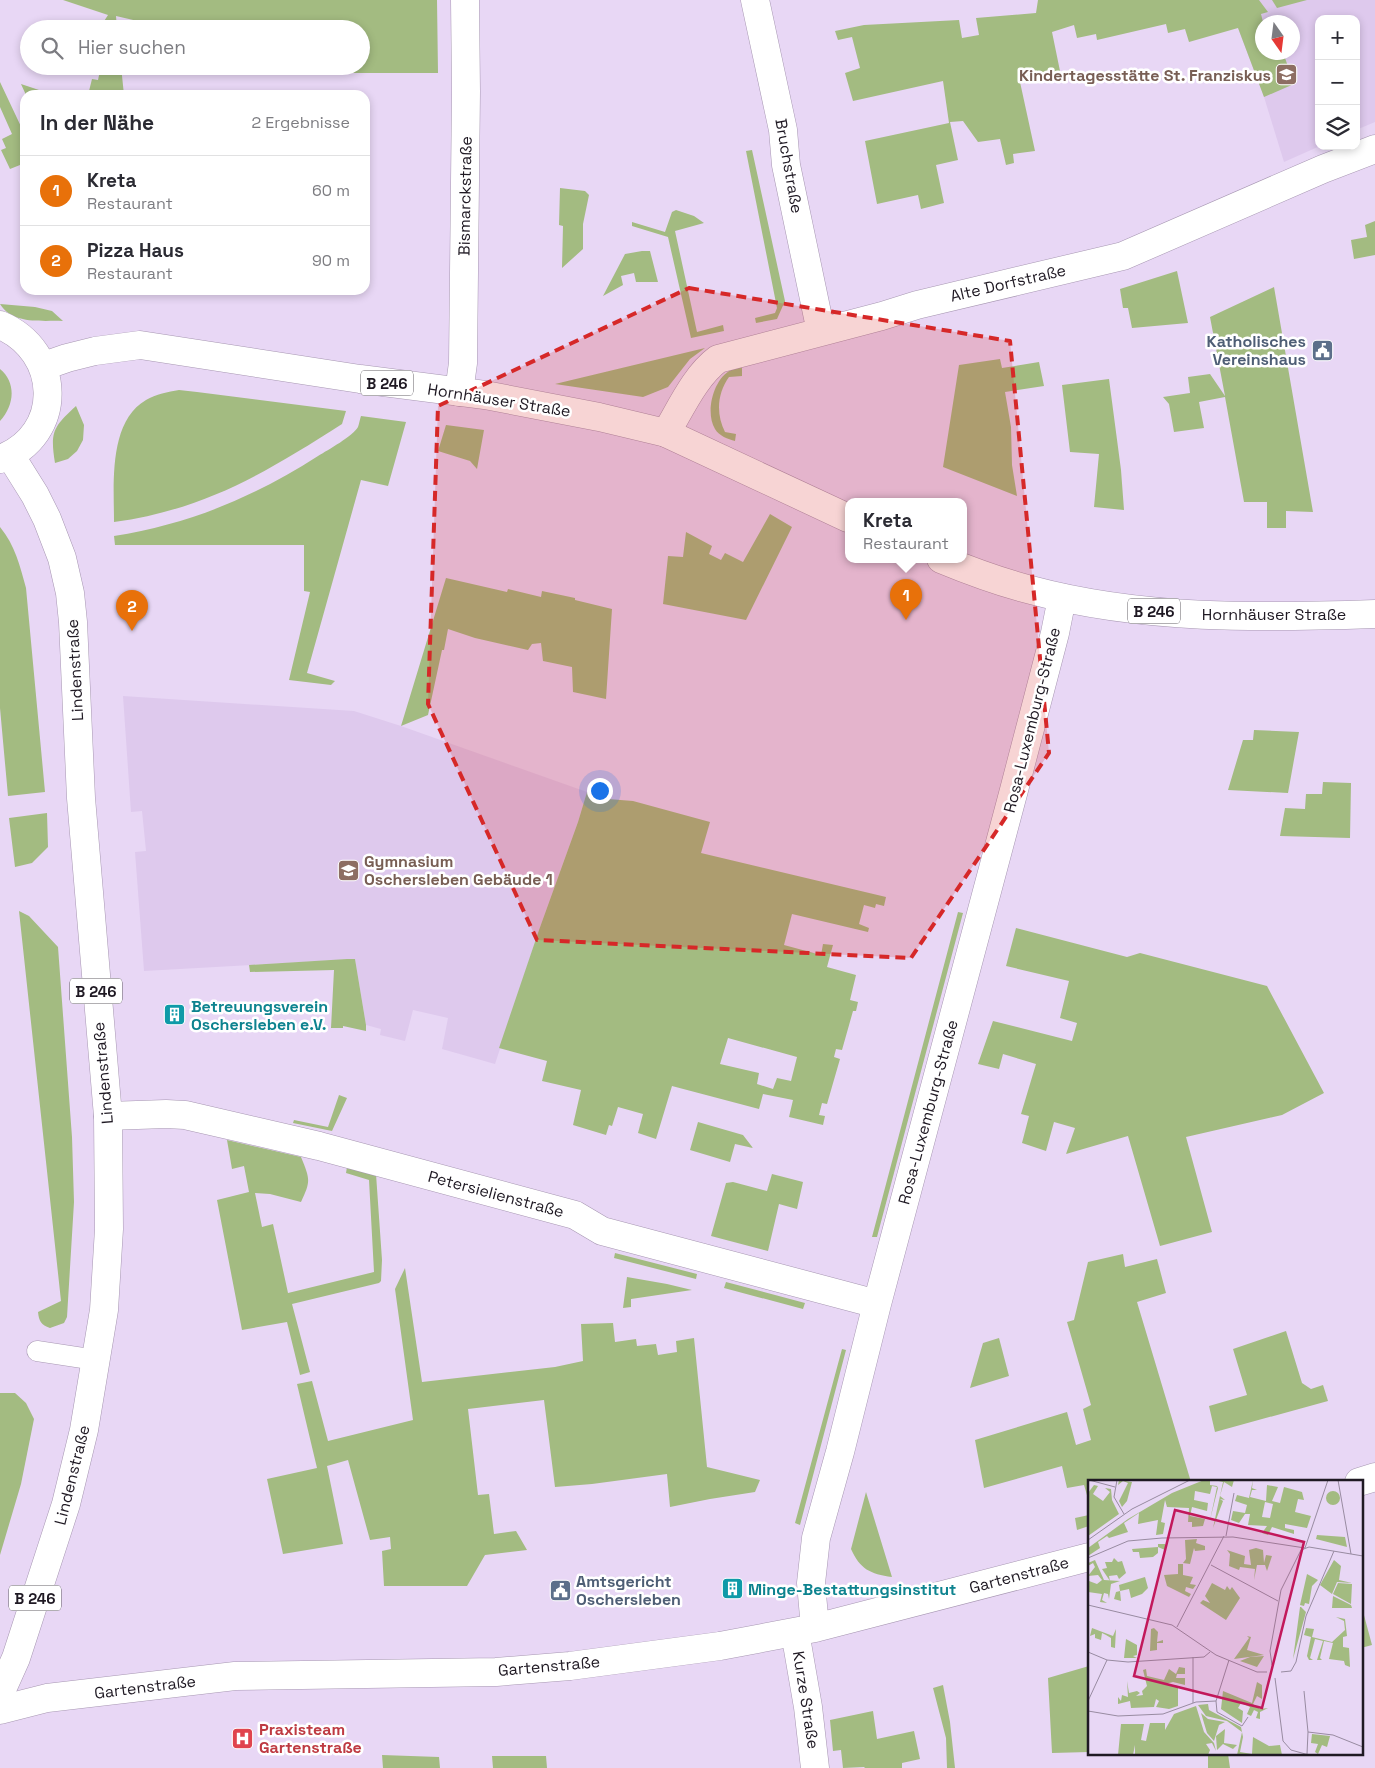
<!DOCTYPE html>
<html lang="de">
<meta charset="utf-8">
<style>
body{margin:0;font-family:"Space Grotesk",sans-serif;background:#f2f2f3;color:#2b2b33}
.controls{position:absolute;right:15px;top:15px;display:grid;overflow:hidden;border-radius:10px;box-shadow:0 2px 8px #0003}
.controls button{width:45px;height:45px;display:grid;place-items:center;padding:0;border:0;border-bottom:1px solid #e1e1e2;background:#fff;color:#2b2b33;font:25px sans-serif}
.compass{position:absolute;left:1255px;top:15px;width:45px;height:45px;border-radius:50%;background:#fff;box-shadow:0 2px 8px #0003;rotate:166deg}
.you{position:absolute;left:599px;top:790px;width:18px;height:18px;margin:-12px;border:4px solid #fff;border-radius:50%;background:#1a73e8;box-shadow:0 0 0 8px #1a73e833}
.badge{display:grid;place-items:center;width:32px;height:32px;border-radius:50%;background:#5b6f1e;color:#fff;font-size:16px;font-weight:700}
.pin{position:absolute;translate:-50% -41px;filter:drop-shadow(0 1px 2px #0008)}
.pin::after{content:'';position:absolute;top:26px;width:18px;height:15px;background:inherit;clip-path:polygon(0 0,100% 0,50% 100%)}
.popup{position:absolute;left:845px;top:498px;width:122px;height:65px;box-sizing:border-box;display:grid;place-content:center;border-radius:10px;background:#fff;filter:drop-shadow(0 1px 4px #0005);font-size:16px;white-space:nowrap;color:#7c7c81}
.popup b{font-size:19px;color:#2b2b33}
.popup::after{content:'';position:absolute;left:50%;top:100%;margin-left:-10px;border:10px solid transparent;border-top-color:#fff}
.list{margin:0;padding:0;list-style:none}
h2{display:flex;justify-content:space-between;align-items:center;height:65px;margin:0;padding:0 20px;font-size:21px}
h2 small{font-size:16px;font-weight:400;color:#7c7c81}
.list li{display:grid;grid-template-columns:32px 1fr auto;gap:15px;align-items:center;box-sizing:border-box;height:70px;padding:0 20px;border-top:1px solid #e1e1e2}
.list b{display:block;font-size:19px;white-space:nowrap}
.list p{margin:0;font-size:16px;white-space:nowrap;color:#7c7c81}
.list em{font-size:16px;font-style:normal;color:#7c7c81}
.icon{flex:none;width:28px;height:28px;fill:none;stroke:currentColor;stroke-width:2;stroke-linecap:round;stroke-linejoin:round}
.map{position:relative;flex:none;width:1375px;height:1768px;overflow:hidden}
.search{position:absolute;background:#fff;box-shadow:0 2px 8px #0003;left:20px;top:20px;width:350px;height:55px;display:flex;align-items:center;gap:12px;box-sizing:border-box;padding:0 18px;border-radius:28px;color:#7c7c81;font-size:19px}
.panel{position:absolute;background:#fff;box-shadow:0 2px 8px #0003;left:20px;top:90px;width:350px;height:205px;border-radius:15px}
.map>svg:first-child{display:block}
.built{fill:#dec9ed;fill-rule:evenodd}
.green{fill:#a3bb81;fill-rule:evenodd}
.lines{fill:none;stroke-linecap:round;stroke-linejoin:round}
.service-casing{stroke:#a797b2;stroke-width:21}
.minor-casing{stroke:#a797b2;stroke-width:29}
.primary-casing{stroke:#a797b2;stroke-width:29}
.service{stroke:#fff;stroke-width:20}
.minor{stroke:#fff;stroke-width:28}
.primary{stroke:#fff;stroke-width:28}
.marked{fill:#d62828;fill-opacity:0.2;stroke:#d62828;stroke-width:4;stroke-dasharray:10 6;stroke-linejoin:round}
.labels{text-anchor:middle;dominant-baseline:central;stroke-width:5;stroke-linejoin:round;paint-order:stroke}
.shield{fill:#fff;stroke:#625e65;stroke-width:1}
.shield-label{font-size:15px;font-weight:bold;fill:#1f1923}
.education-label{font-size:16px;font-weight:bold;fill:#785e54;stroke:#fff;text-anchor:end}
.street-label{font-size:16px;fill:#1f1923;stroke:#fff}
.service-label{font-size:16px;font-weight:bold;fill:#4e5e75;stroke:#fff;text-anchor:end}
.culture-label{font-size:16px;font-weight:bold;fill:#0d838f;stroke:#fff;text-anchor:start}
.health-label{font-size:16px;font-weight:bold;fill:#be3a42;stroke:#fff;text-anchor:start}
.inset-road{fill:none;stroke:#988ba1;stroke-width:1}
.view{fill:#c2185b;fill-opacity:0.15;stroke:#c2185b;stroke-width:2.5}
.inset-edge{fill:none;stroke:#1f1923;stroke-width:2.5}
</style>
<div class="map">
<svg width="1375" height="1768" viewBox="0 0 1375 1768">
<rect width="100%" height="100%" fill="#e8d7f5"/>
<path class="built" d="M1229 0H1375V122L1356 130V19H1319V146H1320L1284 162 1264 97 1238 28ZM1262 22H1292V52H1262Z
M123 696 354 711 401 726 587 792 578 822 539 930 495 1064 442 1049 448 1018 413 1010 405 1041 380 1035 381 1029 366 1025 355 959 144 971 135 852 146 851 142 811 131 812Z"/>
<path class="green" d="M63 0H437L438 73H315L296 66H361V29H172L116 16 117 29H99L108 15Z
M1038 0H1259L1268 12 1261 14 1263 22 1262 52 1271 53 1272 56 1284 55 1294 84 1264 97 1238 28 1189 42 1185 29 1168 33 1166 24 1097 40 1096 34 1077 38 1074 25 1052 32 1060 71 1020 82 1035 151 1013 154 1014 163 1006 165 1000 139 978 142 963 121 950 122 958 160 936 165 944 203 921 209 918 195 877 204 865 141 949 123 943 81 853 101 845 73 860 68 852 37 838 40 835 31 864 25 959 20 962 38 979 35 976 18 1036 13Z
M1272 0H1307L1277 8Z
M101 66H121L124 95H88L92 79 98 80Z
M0 82 25 135V175L20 165 10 169 1 150 6 148 2 139 12 134 0 107Z
M21 84 54 95H26Z
M752 150 785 301 777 319 756 323 755 318 775 313 777 308 746 151Z
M560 188 585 191 589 195 583 224V249L562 268 563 226 559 225Z
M676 210 694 216 704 223 675 231 697 332 723 325 724 331 691 338 668 237 632 226V222L665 232 672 212Z
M1375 221V255L1354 259 1351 240 1367 237 1365 225Z
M642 251H650L658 282H636L634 273 621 276 623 285 603 296 625 254Z
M1177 271 1188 323 1132 328 1128 308H1123L1120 289Z
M1274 287 1313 512 1286 511V528H1267V502H1244L1225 397 1199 402 1204 428 1174 432 1169 404 1163 397 1190 393 1188 377 1210 374 1225 396 1210 317Z
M0 304 35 307 52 311 63 321C41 320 13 325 0 304Z
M705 348 690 359 668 387 643 397 555 384Z
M1000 359 1002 368 1039 362 1044 386 1005 392 1011 427 1012 465 1017 496 943 467 959 365Z
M742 367V376L729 377C717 394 716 414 725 432L736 434 735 441C728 439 719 436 715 429 705 413 713 379 731 370 734 368 739 368 742 367Z
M0 369C17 383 14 406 0 421Z
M1109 379 1121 470 1124 510 1094 507 1099 454 1070 452 1062 385Z
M179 390 197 392 346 411 342 424C267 472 204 510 114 522 114 485 108 422 146 400 156 394 168 392 179 390Z
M76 406 84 425 83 440 77 451 68 459 55 463C50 432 53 427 76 406Z
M361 416 406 422 388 486 361 480 307 673 335 681 331 685 289 680 310 592 304 591V545H115L114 536C190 524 254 497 318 456 328 450 353 436 358 427 359 424 360 419 361 416Z
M446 425 484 430 477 469 470 461 438 451Z
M770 514 792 527 746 620 663 604 668 556 683 557 686 532 712 546 709 554 721 560 725 553 743 562Z
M0 527C15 545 20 566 26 588L45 792 8 796 0 708Z
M446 578 507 592 508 589 541 597 542 591 575 598V600L612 609 606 699 573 692 572 667 543 661 541 643 532 644 528 650 475 638 448 629 444 650H442L428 715 401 726Z
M1254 730 1299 732 1288 793 1228 790 1243 740H1253Z
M1323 782 1351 783 1350 838 1280 836 1285 808 1305 809 1306 794H1322Z
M587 792 608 799 633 801 710 822 701 853 886 897 884 906 876 904 875 908 864 905 859 924 869 928 868 932 792 914 784 945 821 955 823 944 833 945 827 967 856 975 850 1000 858 1002 856 1011H853L842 1050 836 1049 834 1057 840 1059 827 1104 822 1103 819 1115 825 1116 823 1125 789 1117 793 1100 763 1094 759 1109 672 1086 656 1139 638 1133 643 1114 618 1107 612 1126 609 1125 606 1135 573 1125 581 1090 542 1081 547 1061 499 1048 539 930 578 822ZM728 1038 797 1057 791 1081 777 1078 773 1089 757 1084 759 1073 720 1064Z
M47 813 48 847 32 863 15 867 9 818Z
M19 911 29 916 58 947 72 1137 74 1202 67 1317 64 1323 50 1328C41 1325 39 1321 38 1312L61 1301Z
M958 912 963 913 877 1237H872Z
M1016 928 1127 957 1140 953 1267 986 1324 1093 1282 1115 1186 1137 1212 1232 1160 1246 1128 1136 1066 1154 1075 1128 1054 1122 1046 1151 1022 1143 1029 1116 1021 1114 1036 1064 1003 1054 999 1069 978 1064 993 1021 1072 1041 1077 1023 1060 1018 1069 981 1006 966Z
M347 959H355L366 1025V1031L343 1026V1028H331L334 970 250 972 249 965Z
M339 1095 347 1098 332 1131 293 1123 294 1120 328 1127Z
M698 1122 743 1135 753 1148 735 1144 730 1162 690 1150Z
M227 1140 301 1157C310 1179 311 1181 301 1202L270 1194 255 1193 262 1227 273 1224 288 1293 374 1272 369 1180 346 1173 347 1167 376 1174 382 1260 381 1281 379 1283 292 1304 310 1372 300 1375 287 1322 242 1330 217 1200 249 1192 244 1166 232 1169Z
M772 1174 803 1182 797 1209 779 1204 768 1251 711 1236 726 1183 733 1182 767 1191Z
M615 1253 697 1274 696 1279 614 1258Z
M1123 1254 1125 1267 1157 1259 1166 1293 1137 1302 1191 1482H1089V1502L1084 1485 1067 1488 1062 1466 984 1488 975 1440 1067 1412 1076 1445 1091 1440 1083 1409 1091 1405 1067 1322 1074 1320 1088 1262Z
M405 1268 422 1382 555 1367 583 1361 581 1324 613 1323 615 1342 636 1339 637 1346 656 1344 658 1355 677 1352 676 1341 694 1338 707 1467 760 1480 755 1492 710 1499 670 1507 667 1474 592 1484 555 1487 544 1400 468 1409 478 1495 489 1494 494 1534 516 1531 527 1550 485 1555 467 1586H384L382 1551 391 1549 390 1537 370 1540 348 1460 327 1466 343 1544 283 1554 267 1479 317 1468 297 1384 312 1381 328 1441 413 1420 395 1289Z
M627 1277 667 1284 692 1290 631 1299V1307L623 1308Z
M726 1282 805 1303 803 1309 724 1288Z
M1286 1331 1302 1383 1311 1389 1323 1385 1328 1401 1215 1432 1209 1406 1247 1395 1233 1349Z
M999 1338 1009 1376 970 1388 983 1343Z
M842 1349 846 1350 800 1525 795 1523Z
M0 1393H15L26 1403 34 1419 21 1484 0 1555Z
M866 1492 892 1577C870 1574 860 1569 851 1549Z
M1089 1515V1526L1077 1530 1075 1518Z
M1361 1604 1372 1645 1361 1648Z
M1089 1666V1752L1052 1753 1048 1678Z
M943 1685 950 1722 955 1768H947L946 1738 933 1688Z
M873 1711 877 1739 914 1731 920 1759 902 1763V1768H865L864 1767 843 1768 841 1750 833 1751 830 1720Z
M1208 1754H1228L1230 1768H1208Z
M382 1755 439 1757 440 1768H383Z
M492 1756H546L547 1768H493Z"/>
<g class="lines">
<defs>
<path id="service" d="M37 1351 96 1360"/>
<path id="minor" d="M755 0 783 130 786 165 821 332
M459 392 463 363 466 91 465 0
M666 433C681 408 695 376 718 359L882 316 917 305 1123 256 1323 169 1375 149
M108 1116 166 1114 185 1115 319 1146 575 1215 602 1231 877 1304
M1359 1482 1375 1477
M815 1628 811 1583 816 1538 840 1452 877 1304 1014 790 1055 633 1062 598
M795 1632 808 1707 815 1768
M0 1710 47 1698 235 1676 496 1672 570 1666 720 1646 815 1628 1089 1557"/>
<path id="primary" d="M0 325C62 351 65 435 0 459
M44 366 67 358 95 351 140 345 360 379 485 395 599 417 666 433 848 518
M941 559C970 571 1000 582 1031 590 1143 620 1260 618 1375 614
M0 1690 3 1687 16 1658 66 1504 84 1430 104 1310 109 1229 108 1116 81 798 73 622 70 593 62 558 47 519 35 495 10 455"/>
</defs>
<use href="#service" class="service-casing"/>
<use href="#minor" class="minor-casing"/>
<use href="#primary" class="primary-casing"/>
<use href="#service" class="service"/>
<use href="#minor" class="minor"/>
<use href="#primary" class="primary"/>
</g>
<path class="marked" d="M689 288 1010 341 1049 753 911 958 537 940 428 704 438 406Z"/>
<defs>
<symbol id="school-square" viewBox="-11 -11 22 22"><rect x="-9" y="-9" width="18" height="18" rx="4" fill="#8d6e63" stroke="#fff"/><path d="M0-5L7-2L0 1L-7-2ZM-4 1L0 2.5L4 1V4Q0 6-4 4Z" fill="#fff"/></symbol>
<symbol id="civic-square" viewBox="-11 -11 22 22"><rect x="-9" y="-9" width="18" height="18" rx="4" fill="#5c6f8a" stroke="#fff"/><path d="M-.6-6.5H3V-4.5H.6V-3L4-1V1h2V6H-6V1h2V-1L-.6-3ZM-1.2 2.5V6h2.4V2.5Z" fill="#fff"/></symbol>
<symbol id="building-square" viewBox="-11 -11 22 22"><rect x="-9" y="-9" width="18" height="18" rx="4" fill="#0f9aa8" stroke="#fff"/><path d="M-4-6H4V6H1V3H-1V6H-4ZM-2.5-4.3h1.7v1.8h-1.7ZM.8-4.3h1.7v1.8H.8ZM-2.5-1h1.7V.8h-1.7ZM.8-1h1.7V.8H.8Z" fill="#fff"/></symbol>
<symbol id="hospital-square" viewBox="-11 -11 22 22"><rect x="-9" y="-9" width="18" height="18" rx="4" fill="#e0444e" stroke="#fff"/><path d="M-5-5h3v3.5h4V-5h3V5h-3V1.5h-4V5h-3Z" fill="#fff"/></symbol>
</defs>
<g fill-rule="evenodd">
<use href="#school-square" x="1274" y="62" width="25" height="25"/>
<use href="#civic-square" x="1310" y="338" width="25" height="25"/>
<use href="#school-square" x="336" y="858" width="25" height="25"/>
<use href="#building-square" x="162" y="1002" width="25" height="25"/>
<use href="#building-square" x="720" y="1576" width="25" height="25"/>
<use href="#civic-square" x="548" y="1578" width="25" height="25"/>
<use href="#hospital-square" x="230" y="1726" width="25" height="25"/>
</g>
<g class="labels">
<g class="shield">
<rect x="361" y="370.5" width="52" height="25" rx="4"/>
<rect x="1128" y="598.5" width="52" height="25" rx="4"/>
<rect x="70" y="978.5" width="52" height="25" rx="4"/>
<rect x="9" y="1585.5" width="52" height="25" rx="4"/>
</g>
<g class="shield-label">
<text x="387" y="383">B 246</text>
<text x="1154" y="611">B 246</text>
<text x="96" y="991">B 246</text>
<text x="35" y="1598">B 246</text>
</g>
<g class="education-label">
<text x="1271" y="75">Kindertagesstätte St. Franziskus</text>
<text x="364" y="861" text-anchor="start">Gymnasium<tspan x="364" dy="18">Oschersleben Gebäude 1</tspan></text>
</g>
<g class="street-label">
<text transform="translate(789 166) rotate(80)">Bruchstraße</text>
<text transform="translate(465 196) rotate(-89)">Bismarckstraße</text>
<text transform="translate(1008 283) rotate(-13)">Alte Dorfstraße</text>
<text transform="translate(499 400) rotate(9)">Hornhäuser Straße</text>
<text x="1274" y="614">Hornhäuser Straße</text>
<text transform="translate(75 670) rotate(-93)">Lindenstraße</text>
<text transform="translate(1032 720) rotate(-76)">Rosa-Luxemburg-Straße</text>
<text transform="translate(103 1073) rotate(-95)">Lindenstraße</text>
<text transform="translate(928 1112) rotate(-75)">Rosa-Luxemburg-Straße</text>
<text transform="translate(496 1194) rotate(15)">Petersielienstraße</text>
<text transform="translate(72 1475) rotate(-76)">Lindenstraße</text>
<text transform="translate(1019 1575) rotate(-15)">Gartenstraße</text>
<text transform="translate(549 1666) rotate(-5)">Gartenstraße</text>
<text transform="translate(145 1687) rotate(-7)">Gartenstraße</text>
<text transform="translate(806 1700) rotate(81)">Kurze Straße</text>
</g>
<g class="service-label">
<text x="1306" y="341">Katholisches<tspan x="1306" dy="18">Vereinshaus</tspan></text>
<text x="576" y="1581" text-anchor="start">Amtsgericht<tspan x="576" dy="18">Oschersleben</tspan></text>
</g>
<g class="culture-label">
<text x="191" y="1006">Betreuungsverein<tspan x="191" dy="18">Oschersleben e.V.</tspan></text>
<text x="748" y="1589">Minge-Bestattungsinstitut</text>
</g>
<g class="health-label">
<text x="259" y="1729">Praxisteam<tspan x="259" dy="18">Gartenstraße</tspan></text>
</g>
</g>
<g transform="translate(1088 1480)">
<rect width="275" height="275" fill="#e8d7f5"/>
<path d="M31 0 44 2 39 21 34 27 31 21 40 3 35 1 30 5ZM116 0H122V5L129 6 130 8 122 40 129 7 124 6 122 14 107 11 106 20 120 23 119 31 104 27 102 36 117 39 115 46 104 47V42H100L101 28 79 27 77 20 73 42 77 43 75 54 68 55 70 40 50 44 51 33 36 43 40 52 21 58 19 56 10 62 12 68 0 76V68L40 39 84 13ZM126 0H146L144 7 136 2 132 16 137 20 132 19 135 21 125 48 135 2ZM165 0 164 8 169 10H164L162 17 178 21 179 5 190 7 184 21 192 23 196 7 214 12 216 20 210 19 207 32 223 36 219 48 197 44V48L206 50V54L184 47 180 55 174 53 179 46 160 45 162 34H157L151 43 143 40 145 31 157 33 159 25 147 21 149 15 161 18ZM177 22 185 24 182 38 174 37ZM6 5 10 6 5 14 15 21 22 12 17 8 23 9 24 20 31 34 0 56V13ZM238 18a7 7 0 1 1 14 0a7 7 0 1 1-14 0ZM229 55 257 57 259 67 228 59ZM109 59 108 63 117 66V70L107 71 106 68 102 84 95 83 98 79 97 60ZM70 64H77V70L70 67V73L65 77 52 78 51 72H45L44 69 70 67ZM168 68 175 70 176 83 178 75 184 76 179 91 177 85H169L166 100 167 89 152 87 151 90 141 86 142 74 139 70 157 76 156 84 163 85 161 70ZM26 78 30 82 34 81 38 93 31 99 29 95 21 96 22 101 14 89 19 88 17 82H24ZM7 80 16 100 32 101 23 104 21 119 20 114 16 113 14 120 19 123 12 122 14 114 0 112 1 101 9 104 14 100 10 95 0 96 7 87 5 83 0 86V83ZM246 80 253 86 251 100 264 103 249 102 244 114 232 105ZM90 84H95V95L105 97 102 104 108 105 105 109 98 107 97 111 103 114 101 117 79 106 76 95 90 94ZM219 94 230 100 224 106 221 124 217 123 216 126 212 125ZM57 97 60 108 54 114 43 118 41 109 32 111 33 121 26 119 28 112 32 111 31 105ZM124 103 137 110 139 106 142 110 144 107 152 118 138 140 112 123 115 120 122 123 117 116ZM250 103 264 104 263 124 245 114ZM245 116 263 125 264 128H244ZM213 127 218 132 205 179 212 127ZM248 137 257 139 259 156 255 157V167L261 168 262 187 257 185 256 181 241 179 245 163 236 161 232 178 234 180H229L235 161 227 159 222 178 225 180H221L219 176 223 157 216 155 218 148 226 149 224 157 244 162 257 150 256 141ZM4 148 25 156 28 149 27 168 23 167V158L18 155 14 153 13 160 7 158V154L2 156ZM66 148 70 152 69 162 75 160V163H69V170L62 171 63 149ZM159 156 163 157 159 170 176 175 146 179 161 158ZM38 159 49 165V175L45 176 49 178H36ZM176 176 169 187 152 181 162 177ZM91 187 97 188V194H89L88 198H97V205L85 202 77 204 90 206V226L81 229 68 227 71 221 68 219 66 227 43 228 42 221 30 224V217L33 221 34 215 40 217 39 201 41 213 49 211 52 213 48 216 55 215 54 211 59 206 55 190 58 189 59 196 76 200 81 189 88 194ZM169 202 174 205V219L169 216 165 224 172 229 180 228 172 232V239L168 238 170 232 166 230 163 236 159 234 162 227 153 223 150 228 155 231 154 243 133 229 135 211 164 223ZM120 224 121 230 153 247 155 257 152 272 164 274 165 257 181 266 192 265 194 275H149L154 252 139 241 118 236 110 225ZM108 226 116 252 126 263 128 271 124 263 118 264 122 270 120 275H47V265L45 275H30L33 244H56L53 260 58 261 62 243H77V250L86 234ZM113 233 120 239 137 242 131 245 126 261 119 253ZM137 249 136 263 149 265 145 269 135 264 129 270 128 256ZM224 254 242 256 239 267 234 265 230 274 227 272 230 264 223 263Z" fill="#a3bb81" fill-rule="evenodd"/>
<path class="inset-road" d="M1 0 27 7M29 0 26 17 36 34M250 0 263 74M138 56 146 13M0 60 44 29 102 0M0 78 40 61 74 58 145 57 217 68 240 0M123 85 190 121M0 125 84 145 128 175 169 192H179M89 147 136 56M0 172 19 180 40 182 116 177 122 172M184 185 182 171 193 110 213 70 221 67 275 76M193 192 203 191 208 182 218 136 246 71M187 198 195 261 203 270 221 275M216 211 220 252 219 274M0 221 19 180M128 221 129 232 154 246 160 237M105 223V177M0 231 30 236 75 234 108 222 128 221 141 180M220 252 245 255 275 267"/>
<path class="view" d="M87 30 216 62 174 228 46 196Z"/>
<rect width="275" height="275" class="inset-edge"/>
</g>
</svg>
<div class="controls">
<button>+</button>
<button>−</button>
<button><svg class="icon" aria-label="layers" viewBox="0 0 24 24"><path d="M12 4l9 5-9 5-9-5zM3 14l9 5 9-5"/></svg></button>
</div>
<svg class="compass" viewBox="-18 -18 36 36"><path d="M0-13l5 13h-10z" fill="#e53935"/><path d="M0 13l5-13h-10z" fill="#7c7c81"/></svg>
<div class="you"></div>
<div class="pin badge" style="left:906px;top:620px;background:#e8710a">1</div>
<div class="popup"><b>Kreta</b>Restaurant</div>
<div class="pin badge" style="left:132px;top:631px;background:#e8710a">2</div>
<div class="search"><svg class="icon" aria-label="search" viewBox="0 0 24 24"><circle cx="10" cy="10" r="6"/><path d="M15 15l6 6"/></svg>Hier suchen</div>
<section class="panel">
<h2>In der Nähe<small>2 Ergebnisse</small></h2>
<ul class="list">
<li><span class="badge" style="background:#e8710a">1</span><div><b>Kreta</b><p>Restaurant</p></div><em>60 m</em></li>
<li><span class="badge" style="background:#e8710a">2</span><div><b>Pizza Haus</b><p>Restaurant</p></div><em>90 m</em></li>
</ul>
</section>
</div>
